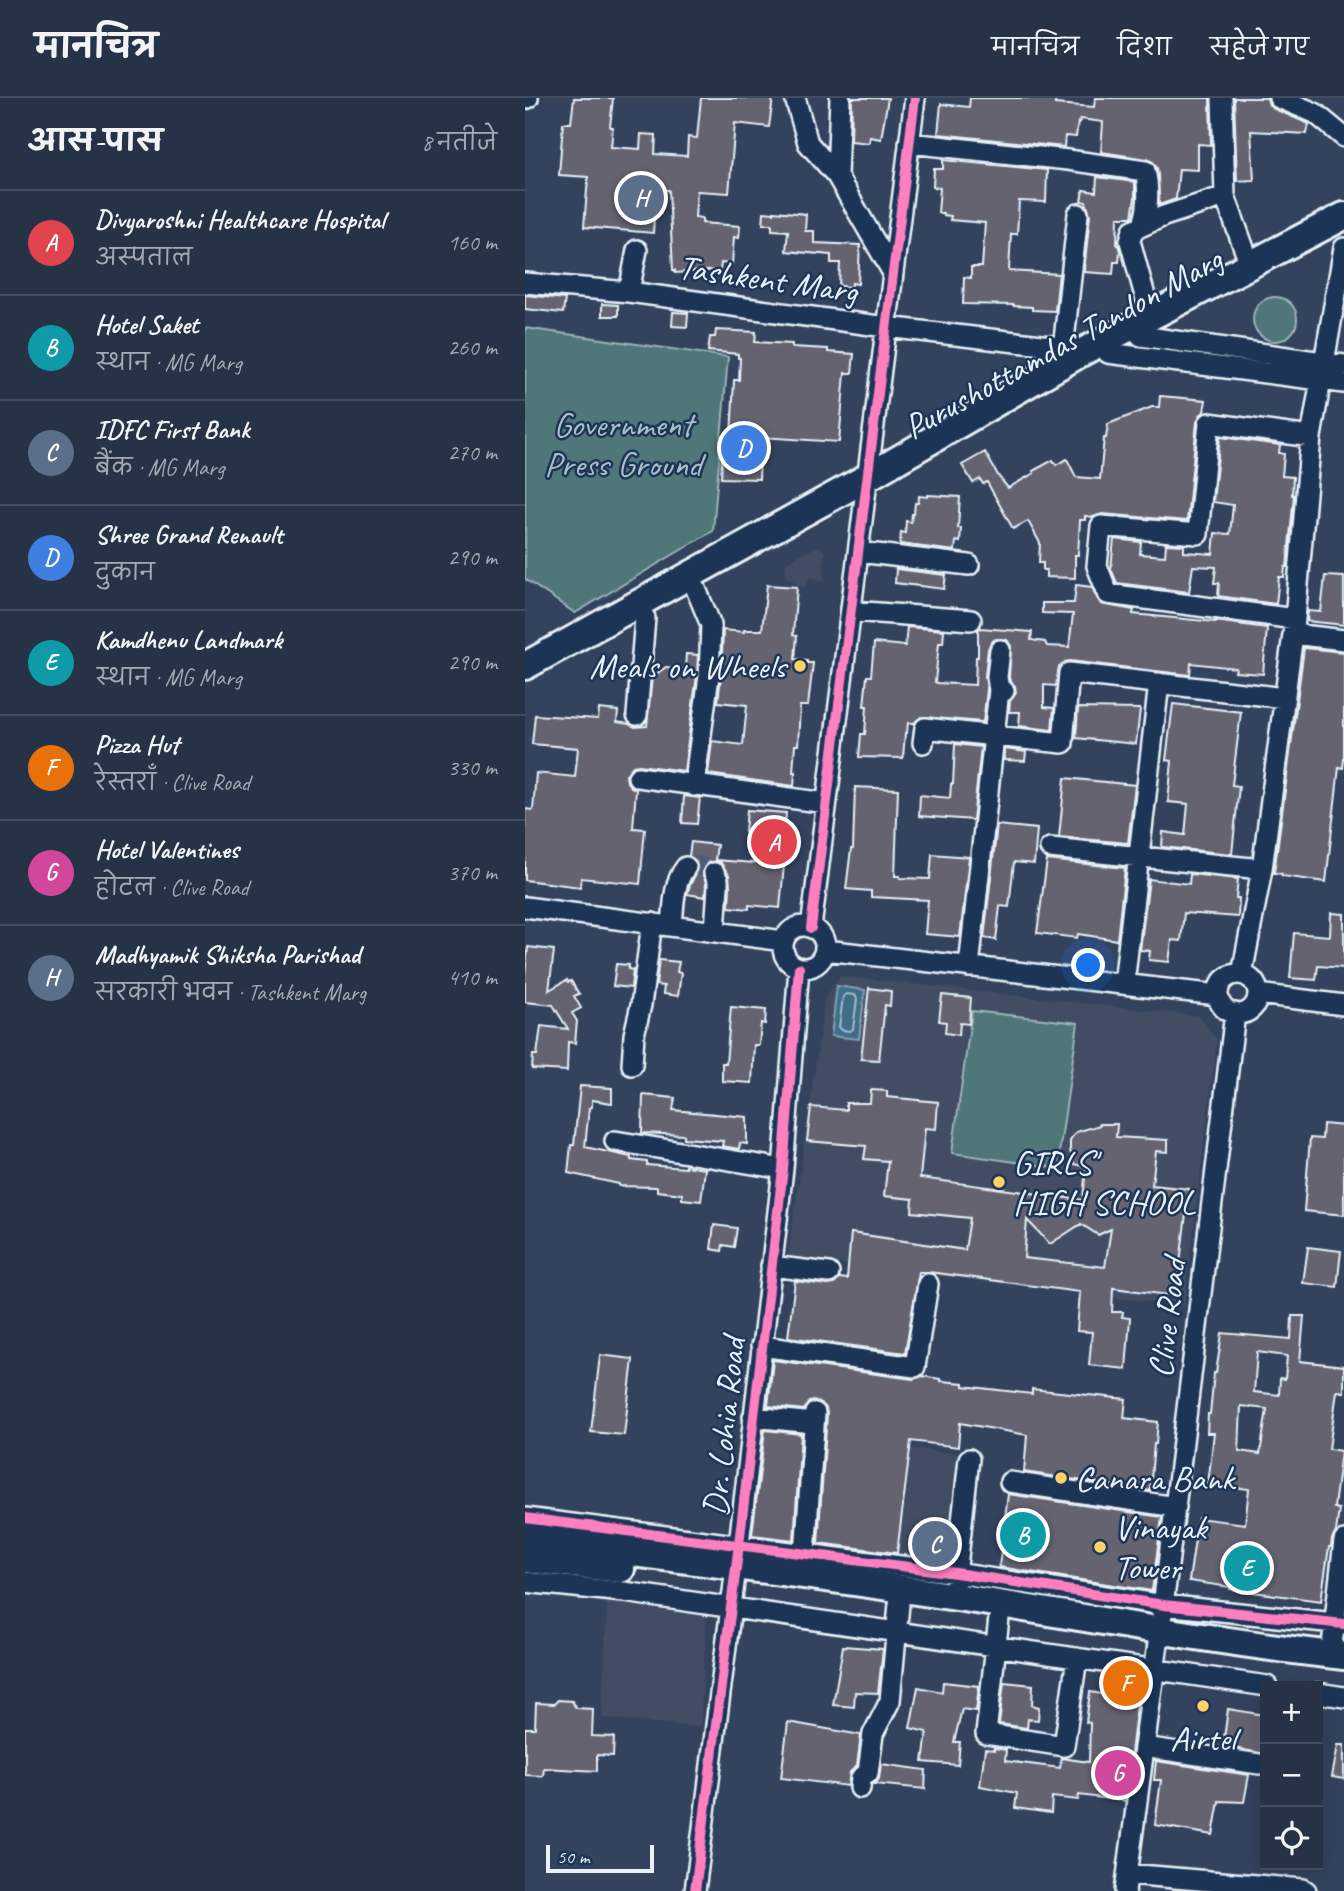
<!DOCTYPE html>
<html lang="hi">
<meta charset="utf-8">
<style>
body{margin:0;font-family:Caveat,"Playpen Sans Deva",sans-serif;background:#2e3a4d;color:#f1f3f6}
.controls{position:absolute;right:21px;bottom:21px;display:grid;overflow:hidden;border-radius:0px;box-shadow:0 7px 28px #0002}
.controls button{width:63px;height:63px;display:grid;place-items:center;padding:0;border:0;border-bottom:2px solid #424d5f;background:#263246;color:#f1f3f6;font:35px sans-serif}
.scale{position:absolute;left:21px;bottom:18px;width:108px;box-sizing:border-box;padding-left:7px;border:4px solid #e8f1f8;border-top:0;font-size:19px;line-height:24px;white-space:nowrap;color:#e8f1f8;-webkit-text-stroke:5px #1d3557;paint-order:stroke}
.you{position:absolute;left:564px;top:868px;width:24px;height:24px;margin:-18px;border:5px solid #fff;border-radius:50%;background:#1a73e8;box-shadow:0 0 0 10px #1a73e833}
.badge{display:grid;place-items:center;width:46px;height:46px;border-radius:50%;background:#8c9099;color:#fff;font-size:23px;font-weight:700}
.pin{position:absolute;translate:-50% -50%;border:4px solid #fff;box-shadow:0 2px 7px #0006}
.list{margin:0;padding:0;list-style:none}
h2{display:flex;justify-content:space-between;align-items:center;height:91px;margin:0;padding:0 28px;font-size:30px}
h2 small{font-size:23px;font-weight:400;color:#a4aab3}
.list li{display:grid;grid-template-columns:46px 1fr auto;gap:21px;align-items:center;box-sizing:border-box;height:105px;padding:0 28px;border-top:2px solid #424d5f}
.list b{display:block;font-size:26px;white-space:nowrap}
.list p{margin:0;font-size:23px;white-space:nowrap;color:#a4aab3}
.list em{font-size:23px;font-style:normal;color:#a4aab3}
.icon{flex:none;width:38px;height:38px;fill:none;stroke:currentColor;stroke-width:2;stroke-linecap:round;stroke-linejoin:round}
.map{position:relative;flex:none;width:819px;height:1793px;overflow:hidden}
header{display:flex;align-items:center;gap:42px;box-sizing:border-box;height:98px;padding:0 35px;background:#263246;border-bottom:2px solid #424d5f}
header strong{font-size:33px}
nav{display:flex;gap:38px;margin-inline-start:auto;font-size:24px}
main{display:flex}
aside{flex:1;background:#263246}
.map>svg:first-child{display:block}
.built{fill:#424d63}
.green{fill:#4f7679;stroke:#9cb4b8;stroke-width:2}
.water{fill:#416d88;stroke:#84a2b5;stroke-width:2}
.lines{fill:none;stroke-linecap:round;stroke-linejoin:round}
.shore{stroke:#a5bccb;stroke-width:2}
.building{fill:#65646f;stroke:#e8f1f8;stroke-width:2;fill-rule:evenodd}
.minor-tunnel{stroke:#4e5d75;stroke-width:19;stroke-dasharray:19 10;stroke-linecap:butt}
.minor-casing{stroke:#e8f1f8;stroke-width:24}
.major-casing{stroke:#e8f1f8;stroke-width:32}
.minor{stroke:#1d3557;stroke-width:19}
.major{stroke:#1d3557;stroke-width:26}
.cycleway-casing{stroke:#1d3557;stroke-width:15}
.cycleway{stroke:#ff80c0;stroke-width:10}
.poi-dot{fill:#ffd166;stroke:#1d3557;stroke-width:2.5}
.labels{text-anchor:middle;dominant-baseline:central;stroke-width:5;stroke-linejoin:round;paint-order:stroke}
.street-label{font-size:35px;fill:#e8f1f8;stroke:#1d3557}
.park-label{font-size:35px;fill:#abc0c5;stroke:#1d3557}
.poi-label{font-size:35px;fill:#e8f1f8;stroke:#1d3557;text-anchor:start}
</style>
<header>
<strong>मानचित्र</strong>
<nav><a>मानचित्र</a><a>दिशा</a><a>सहेजे गए</a></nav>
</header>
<main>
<aside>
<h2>आस-पास<small>8 नतीजे</small></h2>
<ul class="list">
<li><span class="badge" style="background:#e0444e">A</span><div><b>Divyaroshni Healthcare Hospital</b><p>अस्पताल</p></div><em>160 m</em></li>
<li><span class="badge" style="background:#0f9aa8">B</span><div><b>Hotel Saket</b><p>स्थान · MG Marg</p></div><em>260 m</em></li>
<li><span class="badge" style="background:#5c6f8a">C</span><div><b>IDFC First Bank</b><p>बैंक · MG Marg</p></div><em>270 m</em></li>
<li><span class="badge" style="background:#3f7fe0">D</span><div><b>Shree Grand Renault</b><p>दुकान</p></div><em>290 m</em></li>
<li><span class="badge" style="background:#0f9aa8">E</span><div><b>Kamdhenu Landmark</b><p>स्थान · MG Marg</p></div><em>290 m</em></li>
<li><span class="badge" style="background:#e8710a">F</span><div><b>Pizza Hut</b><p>रेस्तराँ · Clive Road</p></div><em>330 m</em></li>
<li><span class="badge" style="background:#d1479c">G</span><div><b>Hotel Valentines</b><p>होटल · Clive Road</p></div><em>370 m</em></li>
<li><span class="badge" style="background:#5c6f8a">H</span><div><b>Madhyamik Shiksha Parishad</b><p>सरकारी भवन · Tashkent Marg</p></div><em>410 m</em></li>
</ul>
</aside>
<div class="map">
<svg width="819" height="1793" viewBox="0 0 819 1793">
<rect width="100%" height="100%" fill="#33435e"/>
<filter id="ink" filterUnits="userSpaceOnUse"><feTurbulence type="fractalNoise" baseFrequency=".0143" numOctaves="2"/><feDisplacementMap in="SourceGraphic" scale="14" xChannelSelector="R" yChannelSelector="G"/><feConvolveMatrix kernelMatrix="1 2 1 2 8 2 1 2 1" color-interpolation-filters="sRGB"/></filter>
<g filter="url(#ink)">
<path class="built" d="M293 448 299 453V483L285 479 280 491 260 478 261 464Z
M315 878 674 918 692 942 659 1208 263 1159 300 900Z
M385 1350 439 1357 427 1470 371 1464Z
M82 1504 182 1515 175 1629 77 1620Z"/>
<path class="green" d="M728 221a22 22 0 1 1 44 0a22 22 0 1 1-44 0Z
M0 230 203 259 188 433 50 515 0 481Z
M447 913 553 925 532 1070 427 1055Z"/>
<path class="water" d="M312 888 340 892 334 941 306 938Z"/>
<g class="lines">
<path class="shore" d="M321 896 330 897 332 901 328 931 325 933 317 932 314 929 318 899Z"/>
</g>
<path class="building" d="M49 0H88L85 29H88L86 49 115 51 116 36 131 37 130 56 162 58 163 39 172 40 176 0H248L244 29 210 25 204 95 172 93 170 119 177 120V125L215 128 214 140 209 139 207 166 196 165 195 172 150 175V172H148L144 92H131L128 135 59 129 63 79 34 77 38 25H46Z
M327 0H363L356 41 345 39 344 45 326 43Z
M445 0H531L530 6 569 9 570 0H685L686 47 673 46V72L654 71 651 101 634 107 633 77 632 70 628 64 622 61 576 54 578 24 555 21V24H553L551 39 540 38 539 49 413 36 416 6 444 9Z
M709 0H742L744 7 749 11 784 26 782 36 726 33 729 82 712 83Z
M418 62 522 72 521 104 494 103 492 136H486L484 173 534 176 530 213 507 212V209L489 208V207L438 206 439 179 446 180V169H457L460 125 425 122 426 118 418 117V115H413L415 90 408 89 409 71H418Z
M572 79 610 84V100L607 119H593L592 147H593L595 153 594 164H589L588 176 559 174 565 117 561 104 556 103 558 92 571 94Z
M249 113 281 116 280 133H289V145L335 147 333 186 327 185V189L314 188 315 165H306V157L261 153 263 133 247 132V126H238L239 114 249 115Z
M0 197 40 201 38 215 0 211Z
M77 206 93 207V218H77Z
M148 214 163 215 162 229 147 228Z
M191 232 231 234 230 244 267 246V249L303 251V254L329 256 327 275H320L314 344 236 339 234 381 196 380 197 361H202V337L206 338 209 282H214L215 260H213V256L183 253 185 239H190Z
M635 298 681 302 679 314 675 317 672 324 662 423 577 416 568 419 560 418V422H555L553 457H550V480L521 479V472H518V465H514L515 445 503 423 488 431 462 384 458 386 455 381 448 385 437 367 460 354 474 379 483 390 509 375 508 373 528 362 531 367 542 361 551 379 575 381 579 340H581L583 326 627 309H634Z
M695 339 755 347 754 355 759 356 757 378 768 379 767 397H769L762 469H760L759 479H754L751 506 693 498 694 485H689L691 469 668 468 664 494 592 485 586 471 589 441 616 444 615 456 640 458 641 446 659 447V454L688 456 690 435 705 436 708 407 688 404Z
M403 397 435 399 433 430H436L435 444 431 443 430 453 375 446 376 434 380 435 381 423 386 424 387 416H389L390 405H393L394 398 403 399Z
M371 471 421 477 419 491 370 485Z
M800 478 819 479V527L782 523 783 513 796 514Z
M242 487 272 489 268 537 272 538 270 561 282 562V565H288L283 608H275L273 647H270L268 674H270L269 688 183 676 187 643 218 647 222 607 193 604 196 578 198 532 219 534V532H237Z
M551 487 567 489 572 500 576 506 609 512 608 516 690 524V523L742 530 738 576 710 574 711 570 666 565 665 577 545 563 540 564 534 569 531 588 519 587V609L529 610 527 632 494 628 495 614H484L485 603 491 595 490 588 485 583 484 579 486 548 482 542 471 541 466 544 463 551 460 578 462 592 458 624 396 619 389 625H383L382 635H380L378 660 334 659 336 636H340L342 608H339L342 578H346L349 545 380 548 382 529 419 532 418 545H414L410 584 412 585 450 587 451 559H453V532L455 530 507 534 506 542 520 544 522 548 544 549 548 516 517 515V505H549Z
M779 550 819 554V661L818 670 814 669 801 784 757 778V776L749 775Z
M161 556 173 557 172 577 159 673 114 667 108 668 101 677 102 684 106 689 111 691 108 730 120 731 115 786 56 780 55 789 0 782V711L8 712 11 675 50 679 53 650 7 646 10 617 73 621 74 611 93 613 92 624 104 626 110 629 122 628 127 579 141 569 160 571Z
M648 606 716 614 707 687 714 688 707 756 637 749 638 734 660 737 663 706 643 704 647 663 641 662Z
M553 610 615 611 611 646 551 640Z
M430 646 456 649 448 722 394 718 395 697 425 700 426 686H428Z
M480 651 501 654 500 663 479 662Z
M540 680 610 687 603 745 534 739Z
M330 689 373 691 370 778H375V780L405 781 407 756 444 759 435 839 400 836 403 802 346 799V793L321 791 326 751H328Z
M159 698 175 700 172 726 157 725Z
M222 712 261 715 259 737 254 736 252 766 259 767 255 810 224 807V811L204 809 205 788 204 777 196 765 190 763 182 765 177 774 181 785 180 799 162 796 165 787 173 771 172 763 164 758 166 744 192 747 190 762 229 765 231 734 220 733Z
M472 727 512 731 509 766 489 764 484 809 475 808 471 842 459 840Z
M522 762 600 770 592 842 553 836 552 840 512 835Z
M665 776 713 781 711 800H714L713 819 659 815 656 843 647 842 644 864 624 862 625 853 615 852 624 781 664 786Z
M806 815 819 816V870L793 868 791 882 765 880 769 835 805 838Z
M3 849 29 852 24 892 42 882 43 884 46 883 54 896 49 898 56 910 47 915 52 923 50 945 43 944 42 973 7 971 8 957H12L16 928 43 931 28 907 0 904V877Z
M134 862 154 864 152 874 156 875 153 898 138 896 139 888 131 887Z
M91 866 104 867 103 871 108 872 106 890 88 888Z
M344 890 366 893 365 908 360 907 354 962 336 961Z
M417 897 446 900 444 926 435 925 434 937 420 935 421 924 414 923Z
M206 909 241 912 240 926 236 925 234 947H229L227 985 197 983V965H201Z
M55 988 87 990V1005L67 1002V1009L64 1010 60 1049 106 1059V1062L122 1064V1067L160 1070V1068L180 1071 176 1103 157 1101V1096L132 1093V1089L94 1088V1086L43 1075 46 1047H49Z
M346 992 362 993V999L413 1004 411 1031 400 1030 395 1080 558 1102 561 1069 549 1066 545 1052V1042L551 1034 575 1027V1026H592L591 1039 643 1042V1054L631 1053 627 1087 664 1091 651 1198 588 1190 587 1214H598L597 1219 605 1220 601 1271 564 1267 567 1234 552 1233 555 1194 404 1174H394L380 1255 263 1239 270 1183 303 1187 309 1186 315 1180 322 1181 326 1135 440 1152 445 1120 387 1114 388 1101 359 1098 363 1063 339 1061 341 1048 282 1043 286 1009 321 1012V1005H345ZM502 1122 525 1146 556 1126 573 1137 586 1131 580 1169 499 1160Z
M118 997 150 1000 148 1012 222 1019V1046L215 1045 214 1051 197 1048 198 1043 159 1040V1037L117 1035Z
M798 1026 819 1028V1117L779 1113 785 1040 797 1041Z
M189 1127 212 1130 209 1149 198 1147 197 1153 186 1151Z
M783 1149 816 1153 812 1189 778 1185Z
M767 1218H779L775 1263 819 1268V1294L812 1293 804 1351 816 1353 809 1410 814 1411 811 1434 807 1441 806 1449H804L796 1503 705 1491V1489L664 1483 673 1420 720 1426 724 1391 683 1386 689 1335H682L683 1316H685L689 1275H691L697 1235 766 1241ZM732 1254 762 1258 760 1281 755 1280 754 1297 729 1294ZM716 1308 742 1311 735 1356 714 1353Z
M75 1257 108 1261 99 1337 66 1334Z
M248 1262 388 1281 397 1278 416 1281V1283L439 1285V1288L507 1296V1291L601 1301 599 1320 633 1324 631 1346H629L625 1393 499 1374 502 1337 435 1325 433 1349 386 1343 372 1455 293 1445 302 1316 301 1310 296 1305 290 1303 284 1304 279 1312 243 1308Z
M240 1332 276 1336 269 1442 227 1437Z
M483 1396 637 1419 627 1493 474 1469Z
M318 1548 358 1551 353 1595 330 1594 329 1609 308 1607Z
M418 1584 454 1588 451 1613 437 1611 429 1644H435L433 1667 398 1664 402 1634 385 1630 393 1589 417 1594Z
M479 1584 508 1587 507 1607 514 1609 513 1622 503 1621 502 1630 474 1626Z
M565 1594 590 1598V1595L613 1599 600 1703 554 1697 553 1702 527 1699 526 1715 490 1710 492 1695 455 1688 460 1651 469 1652V1650L481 1652 480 1663 535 1670 536 1660 564 1664 565 1625 561 1624Z
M33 1602 47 1603 51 1610 68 1611 67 1638 89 1639 88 1658 72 1657V1673L19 1670 18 1678 0 1677V1630H10L11 1605 29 1606Z
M703 1611 740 1617V1656L698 1648Z
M263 1624 336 1637 332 1668 325 1674 323 1688 256 1680Z
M813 1647H819V1681L807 1679Z
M631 1663 724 1677 719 1704 694 1703 688 1737 630 1727 636 1682H629Z
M356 1666 401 1672 400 1691 349 1686 354 1681Z"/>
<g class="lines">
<path class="minor-tunnel" d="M161 769C170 765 182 768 189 775"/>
<defs>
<path id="minor" d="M270 0 283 45 312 78 368 175
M697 0 700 98 725 167
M754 0 790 15 819 39
M0 1 3 0
M384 45 543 62 620 73C624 88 624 113 617 128
M312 78 315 0
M0 185 104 194 361 229 561 252
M104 194 112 152
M626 220 605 143 608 132 639 118 700 98
M616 238 819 267
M538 251 553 116
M583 255 819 285
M334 454 444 467
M327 513 446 522
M770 521 583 496 572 468 576 428 673 436 684 325 786 339
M768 536 819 542
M474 592 472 579 475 552
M112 617 120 520
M398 645 400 630 469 638 474 592 479 593
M113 679 301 705
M169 688 184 578 186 527 171 491
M525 750 737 771
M189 775 193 782V788L190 833
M0 809 259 843
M258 849a21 21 0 1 1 42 0a21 21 0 1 1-42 0Z
M147 828C149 808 148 785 161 769
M286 830 390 0
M300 852 693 897
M444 869 469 638 538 645 544 575 760 600
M717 876 737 771 770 521 786 339 819 150
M693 896a20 20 0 1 1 40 0a20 20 0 1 1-40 0Z
M599 886 634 585
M733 896 819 907
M107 967 109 937 116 907 127 825
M90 1043 258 1071
M246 1168 304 1175
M236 1248 390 1269 403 1186
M228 1319 289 1325
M485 1384 651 1409
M0 1420 431 1475 639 1507 819 1526
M280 1456 290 1315
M0 1484 99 1494 742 1588
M430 1487 444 1361
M637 1517 710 915
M474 1520 461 1636 539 1648 552 1560
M806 1556 819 1443
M793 1595 819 1599
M619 1649 734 1666
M335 1690 336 1680 343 1675 348 1636 365 1603 374 1506
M603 1776 778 1791 781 1793
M170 1793 214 1446 258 1071 274 870
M600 1793 633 1545"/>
<path id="major" d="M0 568 343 379 561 252 819 118
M0 1442C144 1459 288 1477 431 1499 560 1519 689 1544 819 1558
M0 1461 96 1471"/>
</defs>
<use href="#minor" class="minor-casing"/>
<use href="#major" class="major-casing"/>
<use href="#minor" class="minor"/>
<use href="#major" class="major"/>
<defs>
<path id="cycleway" d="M286 830 390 0
M0 1420 431 1475 639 1507 819 1526
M170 1793 214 1446 258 1071 274 870"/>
</defs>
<use href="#cycleway" class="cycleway-casing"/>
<use href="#cycleway" class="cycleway"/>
</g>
</g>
<g class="poi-dot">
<circle cx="275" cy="568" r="7"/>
<circle cx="474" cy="1084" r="7"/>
<circle cx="536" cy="1380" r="7"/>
<circle cx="575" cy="1449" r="7"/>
<circle cx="678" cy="1608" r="7"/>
</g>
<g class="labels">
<g class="street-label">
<text transform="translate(243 181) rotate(8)">Tashkent Marg</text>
<text transform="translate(538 245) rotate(-29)">Purushottamdas Tandon Marg</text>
<text transform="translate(642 1220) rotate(-83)">Clive Road</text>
<text transform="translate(199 1329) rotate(-84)">Dr. Lohia Road</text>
</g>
<g class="park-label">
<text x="98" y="326">Government<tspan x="98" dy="40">Press Ground</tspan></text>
</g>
<g class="poi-label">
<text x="261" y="568" text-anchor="end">Meals on Wheels</text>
<text x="488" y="1064">GIRLS'<tspan x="488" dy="40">HIGH SCHOOL</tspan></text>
<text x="550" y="1380">Canara Bank</text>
<text x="589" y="1429">Vinayak<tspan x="589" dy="40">Tower</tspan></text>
<text x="678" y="1640" text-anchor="middle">Airtel</text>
</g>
</g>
</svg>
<div class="controls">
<button>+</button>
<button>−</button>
<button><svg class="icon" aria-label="locate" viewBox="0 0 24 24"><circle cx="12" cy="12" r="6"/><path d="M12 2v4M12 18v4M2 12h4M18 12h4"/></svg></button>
</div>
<div class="scale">50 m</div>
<div class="you"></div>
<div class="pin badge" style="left:249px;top:744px;background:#e0444e">A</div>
<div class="pin badge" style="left:498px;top:1437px;background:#0f9aa8">B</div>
<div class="pin badge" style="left:410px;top:1446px;background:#5c6f8a">C</div>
<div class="pin badge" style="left:219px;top:350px;background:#3f7fe0">D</div>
<div class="pin badge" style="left:722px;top:1470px;background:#0f9aa8">E</div>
<div class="pin badge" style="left:601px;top:1585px;background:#e8710a">F</div>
<div class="pin badge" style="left:593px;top:1675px;background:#d1479c">G</div>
<div class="pin badge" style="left:116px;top:100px;background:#5c6f8a">H</div>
</div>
</main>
